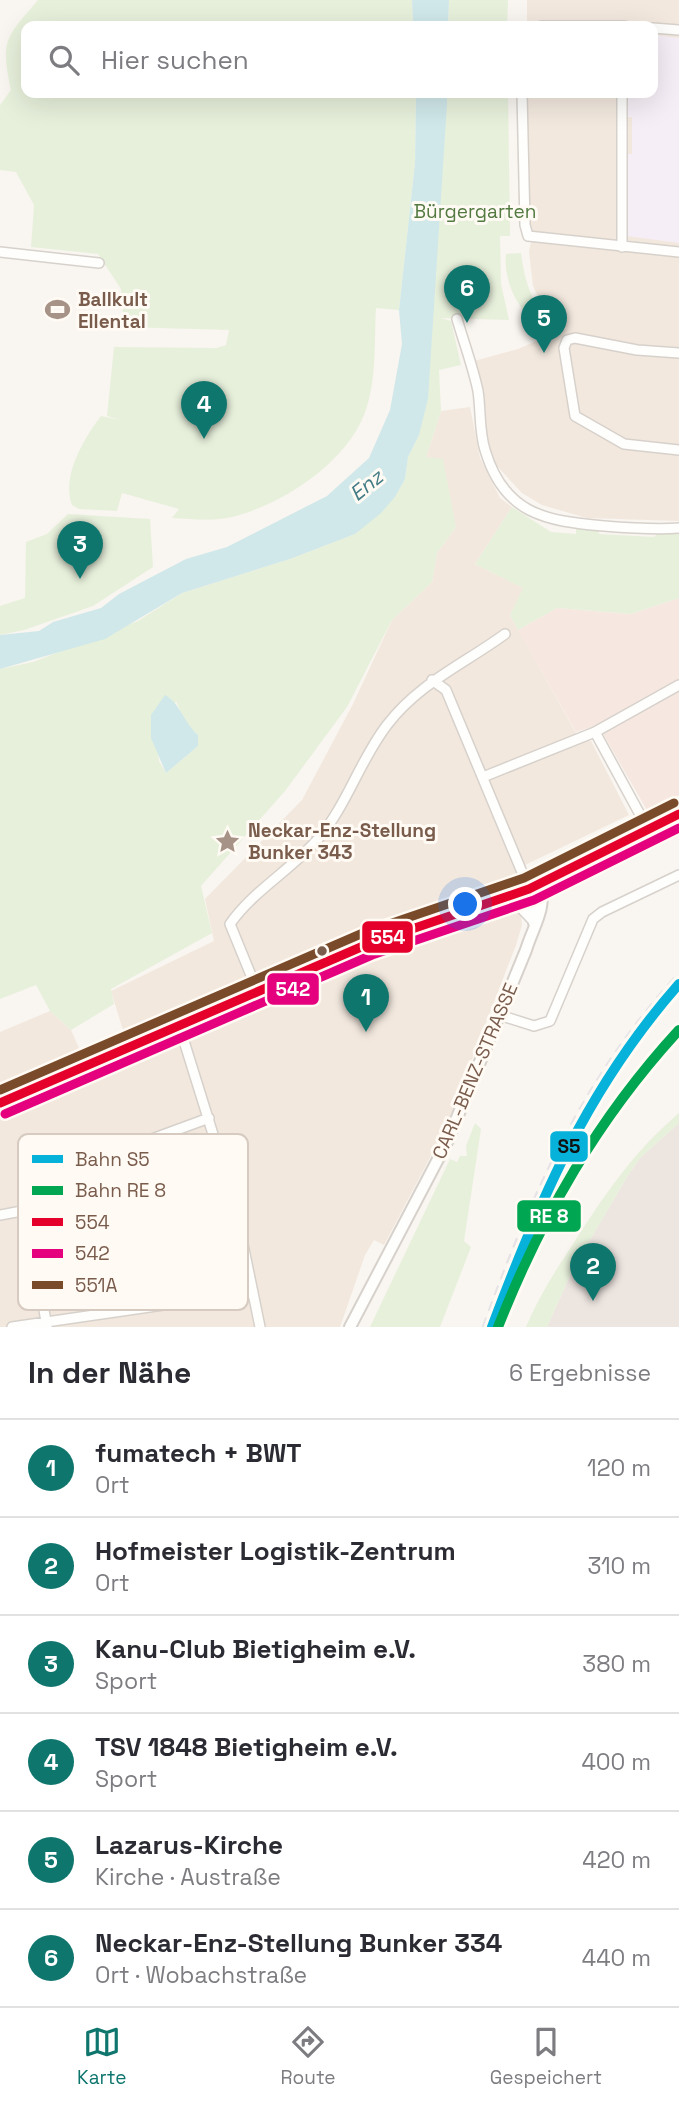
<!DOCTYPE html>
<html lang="de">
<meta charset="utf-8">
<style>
body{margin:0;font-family:"Space Grotesk",sans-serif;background:#f7f7f7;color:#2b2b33}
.you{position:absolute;left:466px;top:905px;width:24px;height:24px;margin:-18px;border:5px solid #fff;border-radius:50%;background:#1a73e8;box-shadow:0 0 0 10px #1a73e833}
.badge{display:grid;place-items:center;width:46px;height:46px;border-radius:50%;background:#0f766e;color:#fff;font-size:23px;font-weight:700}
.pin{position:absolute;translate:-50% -58px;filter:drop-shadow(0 2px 4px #0008)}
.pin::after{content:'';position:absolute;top:37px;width:24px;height:21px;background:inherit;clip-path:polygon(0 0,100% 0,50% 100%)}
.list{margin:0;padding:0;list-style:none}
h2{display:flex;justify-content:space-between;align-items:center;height:91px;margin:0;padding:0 28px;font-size:30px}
h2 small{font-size:23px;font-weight:400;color:#7c7c81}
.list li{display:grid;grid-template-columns:46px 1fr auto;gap:21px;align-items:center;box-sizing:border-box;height:98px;padding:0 28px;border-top:2px solid #e1e1e2}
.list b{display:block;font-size:26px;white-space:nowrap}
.list p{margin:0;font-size:23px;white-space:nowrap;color:#7c7c81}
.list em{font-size:23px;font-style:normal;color:#7c7c81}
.icon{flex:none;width:38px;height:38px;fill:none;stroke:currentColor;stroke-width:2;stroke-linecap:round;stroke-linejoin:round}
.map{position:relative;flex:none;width:679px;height:1327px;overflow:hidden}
.search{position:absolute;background:#fff;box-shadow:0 7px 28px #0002;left:21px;right:21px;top:21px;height:77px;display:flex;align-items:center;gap:18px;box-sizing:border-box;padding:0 24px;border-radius:14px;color:#7c7c81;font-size:26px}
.sheet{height:679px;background:#fff}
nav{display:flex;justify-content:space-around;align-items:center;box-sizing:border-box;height:98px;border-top:2px solid #e1e1e2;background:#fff;font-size:19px;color:#7c7c81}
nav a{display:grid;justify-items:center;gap:4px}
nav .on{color:#0f766e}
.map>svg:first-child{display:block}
.residential{fill:#f2e8de}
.commercial{fill:#f6e8e1}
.industrial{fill:#ede5e0}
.education{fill:#f6eef6}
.green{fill:#e7f0db;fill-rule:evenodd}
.water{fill:#d0e8ea}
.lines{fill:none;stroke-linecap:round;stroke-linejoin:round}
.minor-casing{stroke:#d7d1cb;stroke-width:12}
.tertiary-casing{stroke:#d7d1cb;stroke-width:14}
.minor{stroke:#fefefd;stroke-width:9}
.tertiary{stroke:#fefefd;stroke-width:10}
.rail{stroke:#e6e3e7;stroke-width:2.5;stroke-dasharray:10 7;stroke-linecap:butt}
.bus-1-casing{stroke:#fffaf3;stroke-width:14}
.bus-2-casing{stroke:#fffaf3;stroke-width:14}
.bus-3-casing{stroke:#fffaf3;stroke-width:14}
.bus-1{stroke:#e4002b;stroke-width:9}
.bus-2{stroke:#e5007d;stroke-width:9}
.bus-3{stroke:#7a4b2a;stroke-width:9}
.rail-1-casing{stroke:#fffaf3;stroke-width:16}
.rail-2-casing{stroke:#fffaf3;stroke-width:16}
.rail-1{stroke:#06b2da;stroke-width:10}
.rail-2{stroke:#00a651;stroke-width:10}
.bus-dot{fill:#7a5c4d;stroke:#fffaf3;stroke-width:2.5}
.labels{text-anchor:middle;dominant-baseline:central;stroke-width:6;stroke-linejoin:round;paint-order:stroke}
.park-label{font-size:19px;fill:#537a41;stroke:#fffaf3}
.poi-label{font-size:19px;font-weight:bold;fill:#7a5c4d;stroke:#fffaf3;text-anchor:start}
.street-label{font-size:19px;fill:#7a5c4d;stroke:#fffaf3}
.water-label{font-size:21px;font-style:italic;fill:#437c86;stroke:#fffaf3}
.key{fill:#fffaf3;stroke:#d7cbc1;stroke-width:2}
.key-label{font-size:19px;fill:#7a5c4d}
.line-badge{stroke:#fffaf3;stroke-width:2.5}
.badge-label{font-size:19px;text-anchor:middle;font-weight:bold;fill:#fff}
.pale-badge-label{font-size:19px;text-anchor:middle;font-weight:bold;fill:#111}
</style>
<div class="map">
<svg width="679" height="1327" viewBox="0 0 679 1327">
<rect width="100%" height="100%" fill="#f9f5f0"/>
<path class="residential" d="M527 0H679V521L587 518 542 505 522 493 497 466 487 440 486 410 474 361 518 349 567 328 546 313 533 286 529 251 533 233 530 225 526 93H653V26H527Z
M470 407 480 458 500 498 512 507 475 564 524 588 510 615 581 742 591 741 629 815 525 865 508 880 521 915 522 925 516 945 446 1127 384 1245 374 1240 365 1255 340 1327H0V1032L50 1011 71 1030 90 1073 131 1056 111 991 214 941 205 899 302 800 353 704 392 620 432 582 437 553 456 527 426 457 441 411Z"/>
<path class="commercial" d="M679 598V795L648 812 598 725 576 732 518 630 557 608 631 614Z"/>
<path class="industrial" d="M679 1123V1327H547L573 1269 627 1177 640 1158Z"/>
<path class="education" d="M655 35 679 38V243L627 236 626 154H632V117H626L625 93H653Z"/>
<path class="green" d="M38 0H412L413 26H26V93H416L415 163 399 310 376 308C374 342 377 383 364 415 345 463 284 503 236 516 216 522 192 519 172 518L179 509 122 493 117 511 79 509 72 505C61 477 84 438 101 416L120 420 107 416 114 347 217 348 226 345 229 330 124 327 121 289 98 254 31 247 34 205 16 172 0 170V105L11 90C0 39 6 38 38 0Z
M449 0H508L507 26H448Z
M447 93H508L510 236H500L501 284 509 320 441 318 451 321 461 365 439 370 441 411 426 457 443 459 456 527 437 553 432 582 392 620 347 707 285 791 201 886 212 933 111 989 114 1004 71 1030 50 1011 36 985 0 999V669L33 662 138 621 182 593 290 559 355 534 395 497 405 479 408 457 419 435 431 316ZM176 701 186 725 198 735V746L166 773 159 761 158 753Z
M521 253C525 285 533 305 555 329L549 335C522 316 503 287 506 254Z
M512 507 551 532 576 534V529L598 530 599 534 654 537 658 533H679V598L631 614 557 608 518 630 510 615 523 588 475 564Z
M68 514 150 519 153 567 93 606 24 630 0 635V606L25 598 26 542 47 534Z
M679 1113V1123L640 1158 627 1177 573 1269 547 1327H526C538 1298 554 1273 571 1247 603 1197 633 1152 679 1113Z
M475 1123 481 1129 464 1241 471 1247 440 1327H370L450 1159 457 1162 460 1156H467L466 1146Z"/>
<path class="water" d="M412 0H449L448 26H413Z
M416 93H447V104L428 399 419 435 408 457 405 479 395 497 380 514 355 534 290 559 182 593 105 639 0 669V635L39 631 53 622 101 608 119 594 186 559 227 547 327 496 369 458 390 410 402 344 399 310 415 163Z
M165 695C181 704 184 723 198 735V746L166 773 151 738V715Z"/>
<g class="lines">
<defs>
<path id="minor" d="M541 26H625
M653 28 679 30
M522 93 525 225 528 236 679 252
M622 93V247
M0 252 99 263
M457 319C464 343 473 367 478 391 481 411 479 431 485 450 504 514 545 521 604 526 629 528 654 530 679 528
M679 353 637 350 575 338 567 340 564 348 575 416 624 444 679 450
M432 680 446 690 529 889
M595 732 649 831
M483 777 595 732 679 685
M499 900 518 905 534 922
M257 990 230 924C254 890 291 870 318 839 347 805 360 760 387 725 419 683 464 664 505 634
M499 1015 534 1026 550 1021 593 919 602 912 679 875
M179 1025 235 1205 260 1327
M0 1215 27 1210
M35 1252 235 1205
M12 1327 253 1292
M47 1327 23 1191 27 1185 209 1118"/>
<path id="tertiary" d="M529 889 534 923
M0 1103 368 944 529 889 679 814
M350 1327 447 1142 526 950C533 927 547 908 540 884"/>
</defs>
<use href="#minor" class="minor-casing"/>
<use href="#tertiary" class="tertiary-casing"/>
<use href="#minor" class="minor"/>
<use href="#tertiary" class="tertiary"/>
<path class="rail" d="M483 1327C530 1197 584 1075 679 973"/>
<defs>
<path id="bus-1" d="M0 1103 368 944 529 889 679 814"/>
<path id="bus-2" d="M5 1114 372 955 534 900 679 828"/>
<path id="bus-3" d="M0 1090 363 933 524 878 674 803"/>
</defs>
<use href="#bus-1" class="bus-1-casing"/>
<use href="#bus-2" class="bus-2-casing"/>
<use href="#bus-3" class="bus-3-casing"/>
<use href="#bus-1" class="bus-1"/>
<use href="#bus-2" class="bus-2"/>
<use href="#bus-3" class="bus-3"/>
<defs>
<path id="rail-1" d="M492 1327C540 1199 588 1087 679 984"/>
<path id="rail-2" d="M498 1327C542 1216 598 1118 679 1030"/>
</defs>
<use href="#rail-1" class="rail-1-casing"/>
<use href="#rail-2" class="rail-2-casing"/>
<use href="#rail-1" class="rail-1"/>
<use href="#rail-2" class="rail-2"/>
</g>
<defs>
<symbol id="stadium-bare" viewBox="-9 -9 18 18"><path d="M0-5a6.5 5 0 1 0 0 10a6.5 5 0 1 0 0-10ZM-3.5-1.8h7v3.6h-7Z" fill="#a69286" stroke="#fffaf3" stroke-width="2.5" paint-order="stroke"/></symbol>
<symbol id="sight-bare" viewBox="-9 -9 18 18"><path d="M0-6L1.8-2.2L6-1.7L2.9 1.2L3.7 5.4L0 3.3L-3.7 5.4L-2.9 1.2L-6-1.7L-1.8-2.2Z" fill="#a69286" stroke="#fffaf3" stroke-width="2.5" paint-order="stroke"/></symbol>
</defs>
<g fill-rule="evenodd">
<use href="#stadium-bare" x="40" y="292" width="35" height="35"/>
<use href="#sight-bare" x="210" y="824" width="35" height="35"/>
</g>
<circle class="bus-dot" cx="322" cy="951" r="6"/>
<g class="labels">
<g class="park-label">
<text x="475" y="211">Bürgergarten</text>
</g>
<g class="poi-label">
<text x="78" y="299">Ballkult<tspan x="78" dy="22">Ellental</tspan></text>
<text x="248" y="830">Neckar-Enz-Stellung<tspan x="248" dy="22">Bunker 343</tspan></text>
</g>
<g class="street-label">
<text transform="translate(475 1071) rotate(-67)">CARL-BENZ-STRASSE</text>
</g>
<g class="water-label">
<text transform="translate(366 485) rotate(-39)">Enz</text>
</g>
</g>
<rect x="18" y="1134" width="230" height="176" rx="10" class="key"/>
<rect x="32" y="1155" width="31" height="8" fill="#06b2da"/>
<rect x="32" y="1186" width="31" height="9" fill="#00a651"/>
<rect x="32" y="1218" width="31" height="8" fill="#e4002b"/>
<rect x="32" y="1249" width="31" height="9" fill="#e5007d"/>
<rect x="32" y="1281" width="31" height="8" fill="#7a4b2a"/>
<g class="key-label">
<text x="75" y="1166">Bahn S5</text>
<text x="75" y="1197">Bahn RE 8</text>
<text x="75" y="1229">554</text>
<text x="75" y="1260">542</text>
<text x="75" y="1292">551A</text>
</g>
<g class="line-badge">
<rect x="361" y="920" width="53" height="34" rx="7" fill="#e4002b"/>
<rect x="266" y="972" width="54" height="34" rx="7" fill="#e5007d"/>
<rect x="549" y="1130" width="40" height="33" rx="7" fill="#06b2da"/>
<rect x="516" y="1199" width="66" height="34" rx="7" fill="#00a651"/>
</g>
<g class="badge-label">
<text x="388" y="944">554</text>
<text x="293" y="996">542</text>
<text x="549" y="1223">RE 8</text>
</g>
<g class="pale-badge-label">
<text x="569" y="1153">S5</text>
</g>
</svg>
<div class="you"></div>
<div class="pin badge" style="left:366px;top:1032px">1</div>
<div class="pin badge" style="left:593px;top:1301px">2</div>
<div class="pin badge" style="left:80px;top:579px">3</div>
<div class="pin badge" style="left:204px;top:439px">4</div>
<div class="pin badge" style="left:544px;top:353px">5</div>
<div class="pin badge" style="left:467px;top:323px">6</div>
<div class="search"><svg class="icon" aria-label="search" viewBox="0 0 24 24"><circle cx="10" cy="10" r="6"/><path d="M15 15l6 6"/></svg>Hier suchen</div>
</div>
<section class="sheet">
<h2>In der Nähe<small>6 Ergebnisse</small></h2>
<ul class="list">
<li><span class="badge">1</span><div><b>fumatech + BWT</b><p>Ort</p></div><em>120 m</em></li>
<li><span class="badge">2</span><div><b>Hofmeister Logistik-Zentrum</b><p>Ort</p></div><em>310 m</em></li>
<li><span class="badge">3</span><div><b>Kanu-Club Bietigheim e.V.</b><p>Sport</p></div><em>380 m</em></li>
<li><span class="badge">4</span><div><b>TSV 1848 Bietigheim e.V.</b><p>Sport</p></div><em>400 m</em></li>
<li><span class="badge">5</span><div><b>Lazarus-Kirche</b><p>Kirche · Austraße</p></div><em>420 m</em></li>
<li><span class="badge">6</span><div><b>Neckar-Enz-Stellung Bunker 334</b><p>Ort · Wobachstraße</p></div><em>440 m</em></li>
</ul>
</section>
<nav>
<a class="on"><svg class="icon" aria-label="map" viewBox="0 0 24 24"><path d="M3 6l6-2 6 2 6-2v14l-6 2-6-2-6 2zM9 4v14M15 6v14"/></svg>Karte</a>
<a><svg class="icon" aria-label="directions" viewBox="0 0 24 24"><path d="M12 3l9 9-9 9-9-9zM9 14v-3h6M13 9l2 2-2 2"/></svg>Route</a>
<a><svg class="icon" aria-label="saved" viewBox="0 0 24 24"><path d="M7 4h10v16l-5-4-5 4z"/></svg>Gespeichert</a>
</nav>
